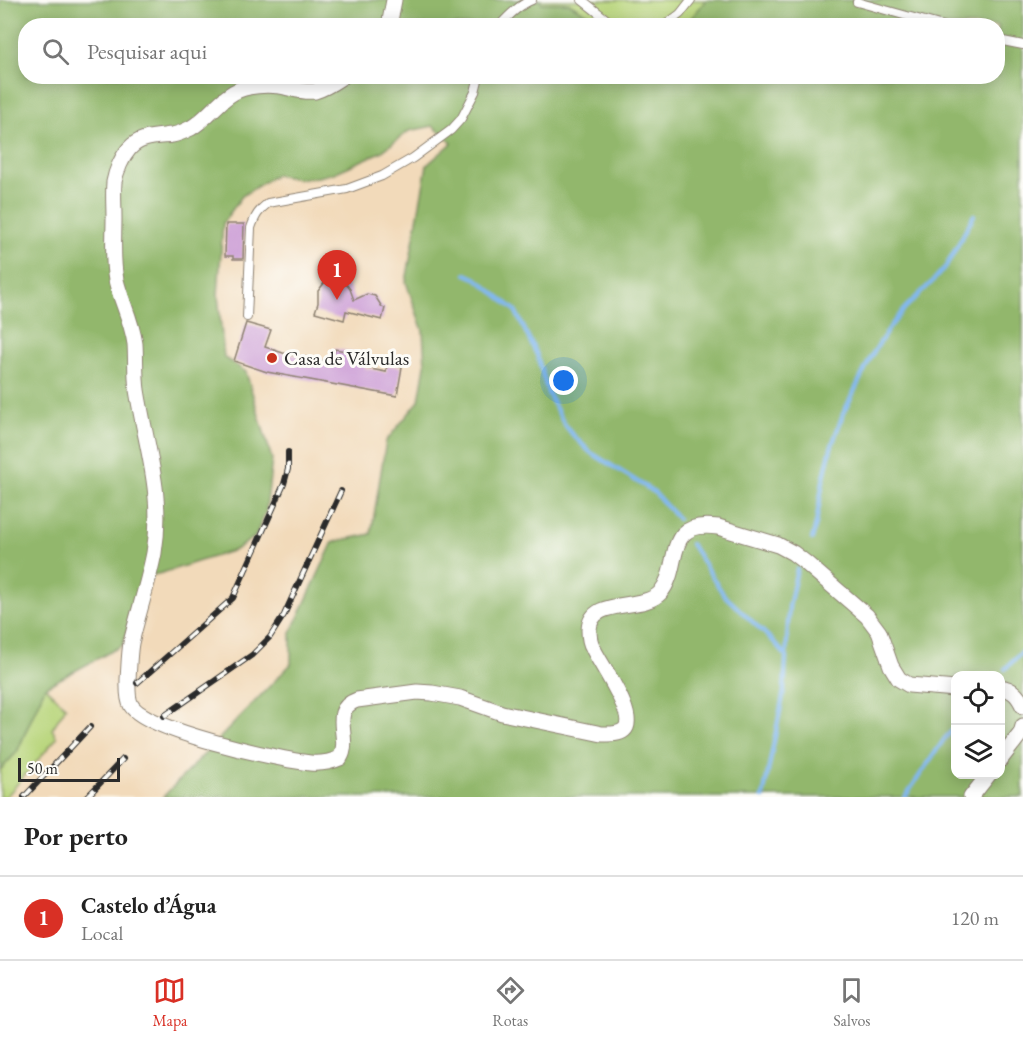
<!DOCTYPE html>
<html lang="pt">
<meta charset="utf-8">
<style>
body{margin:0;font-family:"EB Garamond",serif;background:#f2f2f2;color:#222}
.controls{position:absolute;right:18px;bottom:18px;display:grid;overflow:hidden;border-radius:12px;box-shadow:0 3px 15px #0003}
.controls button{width:54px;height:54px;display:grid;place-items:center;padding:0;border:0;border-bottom:2px solid #e0e0e0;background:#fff;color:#222;font:30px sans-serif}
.scale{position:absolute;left:18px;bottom:15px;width:102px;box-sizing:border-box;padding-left:6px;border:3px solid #2b2b2b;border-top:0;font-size:16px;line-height:21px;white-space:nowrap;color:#2b2b2b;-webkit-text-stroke:4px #fdfcf7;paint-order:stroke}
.you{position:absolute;left:564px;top:381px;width:21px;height:21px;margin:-15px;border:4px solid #fff;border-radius:50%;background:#1a73e8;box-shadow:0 0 0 9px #1a73e833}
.badge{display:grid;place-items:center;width:39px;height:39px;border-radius:50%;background:#d93025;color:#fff;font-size:20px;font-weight:700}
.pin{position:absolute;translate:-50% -50px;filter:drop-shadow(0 2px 3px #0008)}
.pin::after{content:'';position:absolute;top:32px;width:21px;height:18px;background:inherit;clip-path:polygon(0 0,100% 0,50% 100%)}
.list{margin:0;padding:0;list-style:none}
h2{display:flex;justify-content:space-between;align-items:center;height:78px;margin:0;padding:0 24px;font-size:26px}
h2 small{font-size:20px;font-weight:400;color:#767676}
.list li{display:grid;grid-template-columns:39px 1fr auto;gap:18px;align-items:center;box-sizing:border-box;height:84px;padding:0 24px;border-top:2px solid #e0e0e0}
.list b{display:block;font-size:22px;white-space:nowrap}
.list p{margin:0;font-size:20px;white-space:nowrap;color:#767676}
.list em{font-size:20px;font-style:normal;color:#767676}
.icon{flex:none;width:33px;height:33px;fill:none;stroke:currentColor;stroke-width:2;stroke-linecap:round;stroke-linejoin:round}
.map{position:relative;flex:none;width:1023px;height:797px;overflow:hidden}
.search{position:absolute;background:#fff;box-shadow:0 3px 15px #0003;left:18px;right:18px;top:18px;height:66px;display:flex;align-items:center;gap:15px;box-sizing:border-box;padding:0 21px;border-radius:24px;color:#767676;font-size:22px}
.sheet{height:162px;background:#fff}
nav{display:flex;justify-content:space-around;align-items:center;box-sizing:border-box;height:84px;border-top:2px solid #e0e0e0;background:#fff;font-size:16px;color:#767676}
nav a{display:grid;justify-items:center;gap:3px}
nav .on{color:#d93025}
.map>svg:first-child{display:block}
.green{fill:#b9d67d;stroke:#728054;stroke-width:1.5}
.forest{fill:#92b76c;stroke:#5e714c;stroke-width:1.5;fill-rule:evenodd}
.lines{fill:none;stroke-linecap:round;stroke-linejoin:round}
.stream{stroke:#82b8f1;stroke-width:4}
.building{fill:#cb9bd5}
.service-casing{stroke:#8e8272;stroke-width:10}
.minor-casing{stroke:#8e8272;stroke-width:17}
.service{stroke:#fff;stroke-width:8}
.minor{stroke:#fff;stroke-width:15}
.rail-casing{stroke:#2b2b2b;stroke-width:6}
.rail{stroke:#fdfcf7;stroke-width:4;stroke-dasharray:11;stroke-linecap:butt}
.poi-dot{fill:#c8321e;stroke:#fdfcf7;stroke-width:2}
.labels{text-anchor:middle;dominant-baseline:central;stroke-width:6;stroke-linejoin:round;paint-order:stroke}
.poi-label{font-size:20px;fill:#2b2b2b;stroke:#fdfcf7;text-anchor:start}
</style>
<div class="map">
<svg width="1023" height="797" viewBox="0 0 1023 797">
<rect width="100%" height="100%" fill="#fdfcf7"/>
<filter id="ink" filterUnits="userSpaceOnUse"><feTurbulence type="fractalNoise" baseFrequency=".0167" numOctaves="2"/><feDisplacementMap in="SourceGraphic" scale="12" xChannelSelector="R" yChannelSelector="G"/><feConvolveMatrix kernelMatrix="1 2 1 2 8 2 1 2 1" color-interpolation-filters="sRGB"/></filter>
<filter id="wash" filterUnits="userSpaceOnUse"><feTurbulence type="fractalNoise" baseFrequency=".008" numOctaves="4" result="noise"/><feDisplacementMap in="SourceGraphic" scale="24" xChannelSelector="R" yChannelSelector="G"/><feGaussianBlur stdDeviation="1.35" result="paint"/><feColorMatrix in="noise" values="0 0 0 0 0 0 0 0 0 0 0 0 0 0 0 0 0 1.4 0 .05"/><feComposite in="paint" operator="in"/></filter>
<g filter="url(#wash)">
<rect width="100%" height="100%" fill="#f2daba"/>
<path class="green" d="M540 0H706L689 21 681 26 605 25 569 3H542Z
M45 687 66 707 52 729 57 738 6 797H0V770L17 752Z"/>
<path class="forest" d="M0 0H540L542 3H569L605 25 26 26V76H998V26L681 25 689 21 706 0H1023V797H163L291 664V633L333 542 371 534 386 441 419 401 425 366 423 331 406 282 427 165 452 143 433 126 409 131 381 152 334 173 318 177 299 179 275 175 242 196 223 223 218 295 224 357 246 372 272 459 266 511 255 537 235 550 162 573 144 577 123 645 45 687 17 752 0 770ZM956 676H1000V774H956Z"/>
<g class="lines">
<path class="stream" d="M466 274 477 279 515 310 537 355 548 393 563 422 572 434 590 452 654 492 678 519
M812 539 816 524 823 481 831 448 843 414 873 353 890 327 905 308 932 282 947 265 974 215
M691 544 724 595 774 642 787 657
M1005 669 1023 651
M763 797 784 691 789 607 797 569
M905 797 945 738 956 726"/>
</g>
<g id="blocks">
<path class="building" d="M226 224H244L243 259H233V256H225Z
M331 280H336L347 285 350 289 354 300 367 294 375 296 382 307 385 308 382 320 346 311 344 320 315 312 318 303V291L325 282Z
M246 323 271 330 265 347 283 353 332 362 335 349 368 355 365 368 386 372 387 365 402 367 397 396 267 372 234 361Z"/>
</g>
</g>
<g filter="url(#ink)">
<use href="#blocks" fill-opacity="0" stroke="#8e8272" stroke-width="1.5"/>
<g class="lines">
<defs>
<path id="service" d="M582 0 615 26
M857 2 943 26
M499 26C509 15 519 5 532 0
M664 26 680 14 691 0
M998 40 1023 45
M247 317 251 228C255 216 259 210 268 203L347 189 382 176 413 158 451 130 461 119 475 92 479 76"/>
<path id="minor" d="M389 26 394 0
M343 76C334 82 326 88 315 91 303 93 292 88 280 86 270 85 259 85 249 87 223 91 212 116 191 128 185 131 178 134 172 135 156 137 140 136 129 149 122 157 116 171 114 182 113 193 114 206 114 218 114 238 112 260 116 280 121 301 132 321 135 344 136 359 135 375 137 390 146 447 164 494 154 553 148 584 138 613 131 643 129 655 129 667 128 679 128 687 127 698 131 705 144 730 280 760 310 763 321 764 331 762 340 758 352 739 328 710 357 700L417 692 432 693 460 698 502 713 602 734C608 734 618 735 624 730 639 717 599 663 593 648 590 643 589 636 589 630 590 596 642 612 660 593 683 567 661 519 718 527L778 545 793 553 806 563 867 616 879 632 891 666 899 679 909 685 956 689
M1000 687C1012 689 1018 695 1023 706
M1000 760 1021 733 1023 726
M971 797 989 774"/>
</defs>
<use href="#service" class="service-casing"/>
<use href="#minor" class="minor-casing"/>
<use href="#service" class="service"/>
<use href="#minor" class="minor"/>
<defs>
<path id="rail" d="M137 683 233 598 284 484 288 469V452
M164 716 252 655 270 637 284 615 341 491
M24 797 90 727
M87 797 123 759"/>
</defs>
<use href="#rail" class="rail-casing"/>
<use href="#rail" class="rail"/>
</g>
</g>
<circle class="poi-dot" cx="272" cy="358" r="6"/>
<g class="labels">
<g class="poi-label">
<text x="284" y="358">Casa de Válvulas</text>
</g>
</g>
</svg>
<div class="controls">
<button><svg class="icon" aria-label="locate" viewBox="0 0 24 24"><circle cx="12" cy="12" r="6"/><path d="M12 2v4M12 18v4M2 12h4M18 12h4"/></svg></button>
<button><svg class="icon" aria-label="layers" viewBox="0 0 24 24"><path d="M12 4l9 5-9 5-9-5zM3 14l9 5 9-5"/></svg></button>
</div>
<div class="scale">50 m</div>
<div class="you"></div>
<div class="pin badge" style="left:337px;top:300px">1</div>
<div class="search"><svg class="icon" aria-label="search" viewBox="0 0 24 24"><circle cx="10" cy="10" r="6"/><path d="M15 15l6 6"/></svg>Pesquisar aqui</div>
</div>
<section class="sheet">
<h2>Por perto<small></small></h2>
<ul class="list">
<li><span class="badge">1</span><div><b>Castelo d’Água</b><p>Local</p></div><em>120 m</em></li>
</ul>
</section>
<nav>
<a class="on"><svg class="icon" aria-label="map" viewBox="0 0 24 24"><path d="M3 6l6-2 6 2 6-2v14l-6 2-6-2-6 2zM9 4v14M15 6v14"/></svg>Mapa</a>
<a><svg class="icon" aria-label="directions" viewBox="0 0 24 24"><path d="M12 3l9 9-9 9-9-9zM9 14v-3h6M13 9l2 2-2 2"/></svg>Rotas</a>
<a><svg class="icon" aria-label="saved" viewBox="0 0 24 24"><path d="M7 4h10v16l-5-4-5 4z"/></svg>Salvos</a>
</nav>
